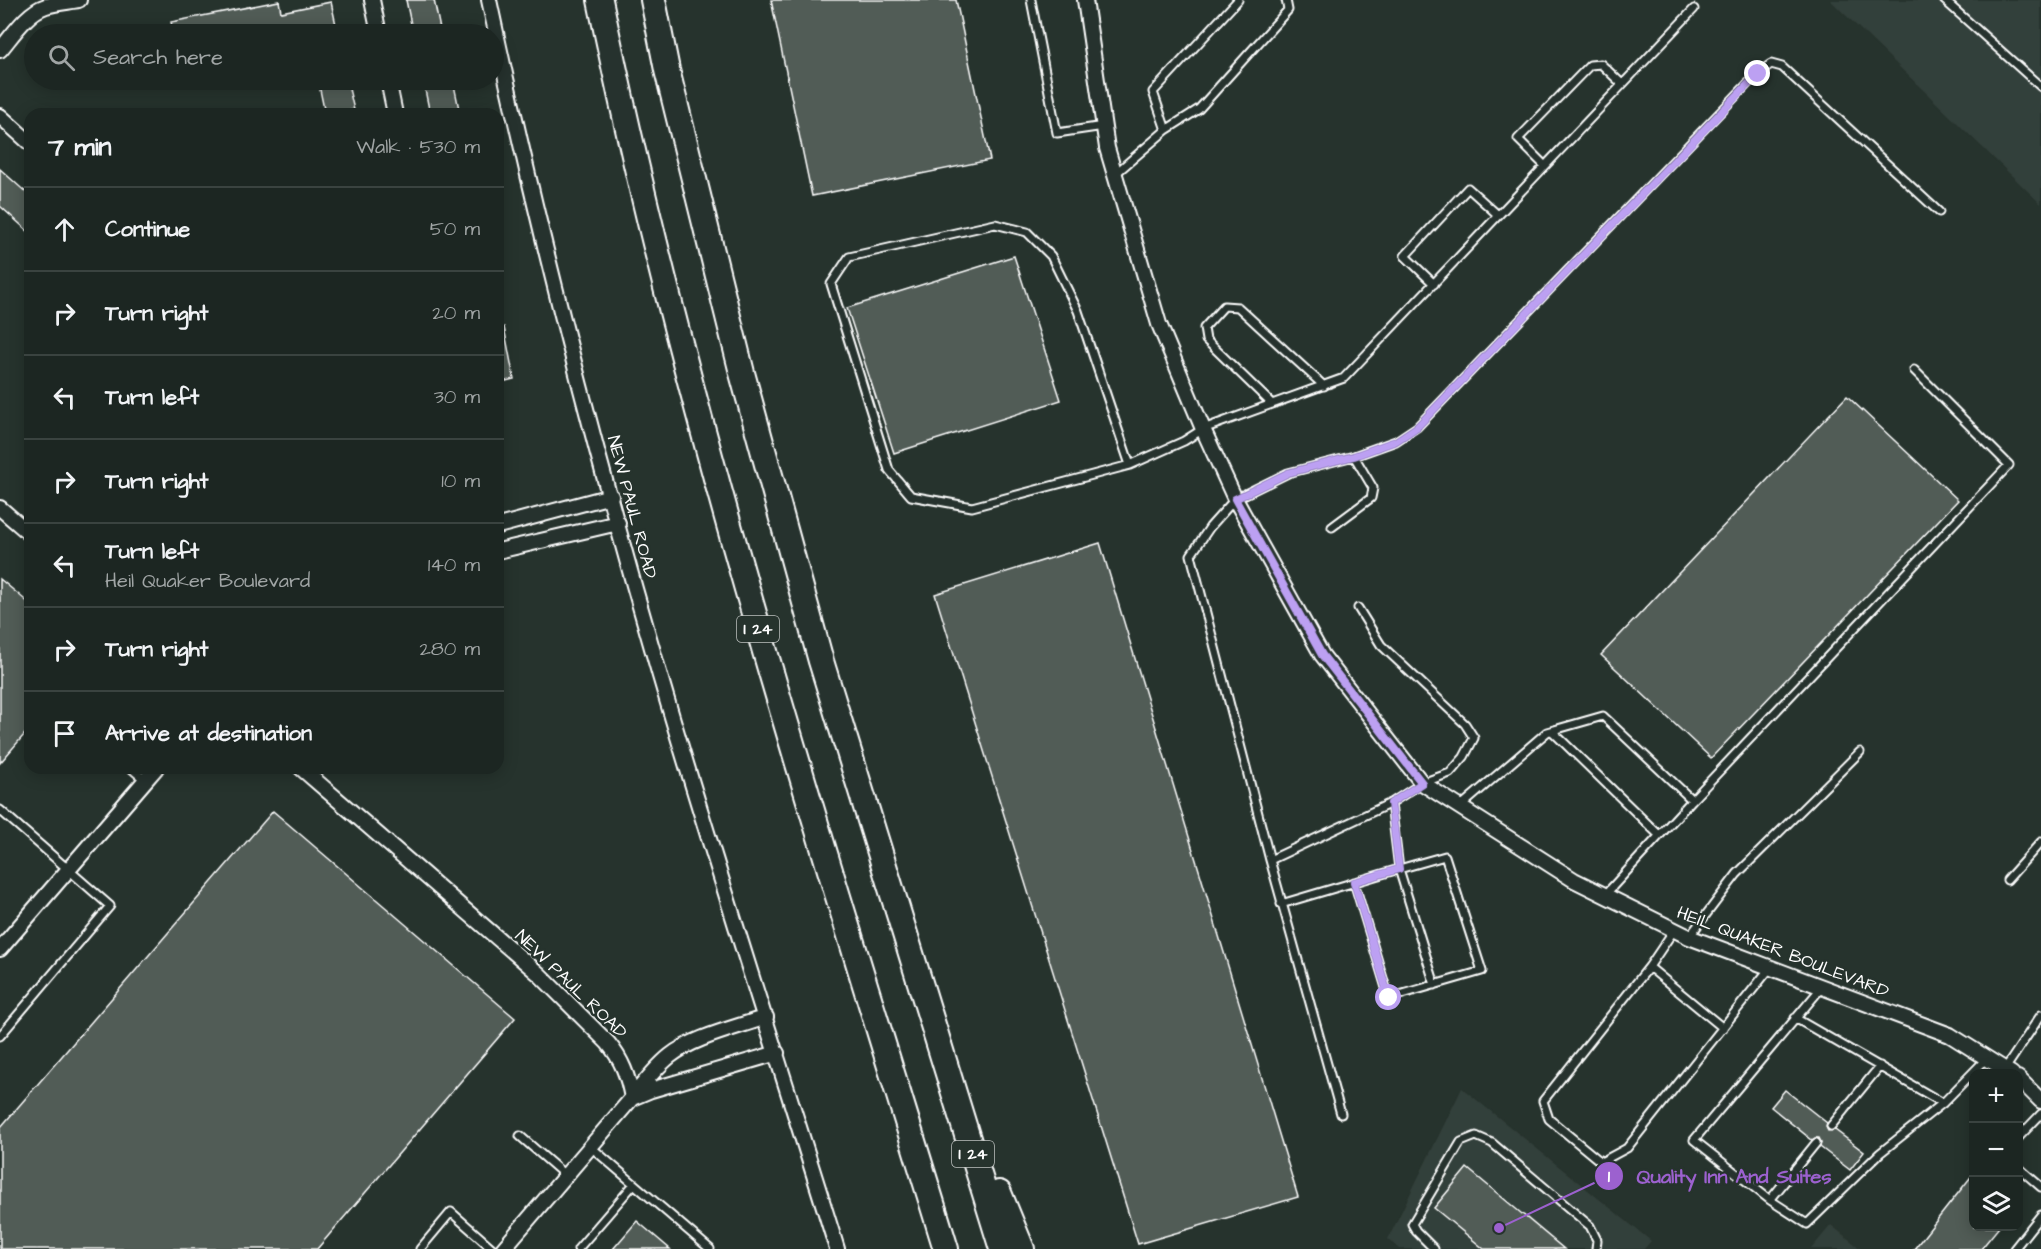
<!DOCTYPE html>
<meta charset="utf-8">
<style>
body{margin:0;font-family:"Architects Daughter",sans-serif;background:#29322f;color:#f1f3f6}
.controls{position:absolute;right:18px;bottom:18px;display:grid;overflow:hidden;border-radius:12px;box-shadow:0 3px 15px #0003}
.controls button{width:54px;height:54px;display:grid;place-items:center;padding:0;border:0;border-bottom:2px solid #3a4340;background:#1c2622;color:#f1f3f6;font:30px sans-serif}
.stop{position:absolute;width:18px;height:18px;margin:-14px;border:4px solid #bca0f2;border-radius:50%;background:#fff}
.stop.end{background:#bca0f2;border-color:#fff;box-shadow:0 2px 6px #0008}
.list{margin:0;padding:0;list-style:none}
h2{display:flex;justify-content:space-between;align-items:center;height:78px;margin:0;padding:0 24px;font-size:26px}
h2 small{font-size:20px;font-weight:400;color:#a0a5a5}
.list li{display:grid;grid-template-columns:39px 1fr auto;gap:18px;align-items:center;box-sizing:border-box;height:84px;padding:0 24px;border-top:2px solid #3a4340}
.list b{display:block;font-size:22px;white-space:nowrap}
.list p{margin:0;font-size:20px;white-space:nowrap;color:#a0a5a5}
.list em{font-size:20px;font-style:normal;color:#a0a5a5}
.icon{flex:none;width:33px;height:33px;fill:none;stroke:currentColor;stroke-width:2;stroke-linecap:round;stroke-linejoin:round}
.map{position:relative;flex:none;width:2041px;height:1249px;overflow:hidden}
.search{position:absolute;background:#1c2622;box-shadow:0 3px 15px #0003;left:24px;top:24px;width:480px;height:66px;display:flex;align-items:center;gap:15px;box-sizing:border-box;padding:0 21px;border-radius:33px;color:#a0a5a5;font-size:22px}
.panel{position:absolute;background:#1c2622;box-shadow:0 3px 15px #0003;left:24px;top:108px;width:480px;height:666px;border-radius:18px}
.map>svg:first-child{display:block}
.built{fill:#333f3a}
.building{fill:#515c57;stroke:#fff;stroke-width:1.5}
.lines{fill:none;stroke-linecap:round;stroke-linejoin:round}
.service-casing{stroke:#fff;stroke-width:11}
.minor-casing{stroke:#fff;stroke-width:18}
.motorway-casing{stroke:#fff;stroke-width:28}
.service{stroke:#26332d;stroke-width:7}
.minor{stroke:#26332d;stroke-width:14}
.motorway{stroke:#26332d;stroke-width:24}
.route{stroke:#bca0f2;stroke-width:8}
.labels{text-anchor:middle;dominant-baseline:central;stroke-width:5;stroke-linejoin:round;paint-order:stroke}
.shield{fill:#26332d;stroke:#bec2c0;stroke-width:1.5}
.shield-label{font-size:16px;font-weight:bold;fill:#fff}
.street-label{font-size:18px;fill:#fff;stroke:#26332d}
.leader{fill:none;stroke:#9c61cf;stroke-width:2}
.callout-dot{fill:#9c61cf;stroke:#26332d;stroke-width:2}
.mark-label{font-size:18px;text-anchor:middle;font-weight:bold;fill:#fff}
.callout-label{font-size:20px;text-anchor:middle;font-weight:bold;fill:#9c61cf;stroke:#26332d;stroke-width:5;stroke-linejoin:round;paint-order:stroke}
</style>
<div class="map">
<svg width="2041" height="1249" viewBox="0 0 2041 1249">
<rect width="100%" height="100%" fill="#26332d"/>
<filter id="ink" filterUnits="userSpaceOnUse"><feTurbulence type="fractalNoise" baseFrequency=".0167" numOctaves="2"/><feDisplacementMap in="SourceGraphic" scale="12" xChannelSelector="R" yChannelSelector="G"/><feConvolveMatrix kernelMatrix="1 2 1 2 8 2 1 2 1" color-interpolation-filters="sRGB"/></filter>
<g filter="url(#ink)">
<path class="built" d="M1830 0H2041V204Z
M1462 1088 1651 1241 1644 1249H1399L1388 1239Z
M1831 1225 1861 1249H1811Z"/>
<path class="building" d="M406 0H434L441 34H413Z
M771 0H956L990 160 812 196Z
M279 1 281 12 331 2 338 34H308L306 26 260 34H174L171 22Z
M318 80H347L354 110 325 114Z
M423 80H453L460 114H430Z
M0 169 30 196V233L0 206Z
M1014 256 1061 400 894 453 847 308Z
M504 327 514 379 498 383V328Z
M1847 396 1958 500 1711 758 1601 655Z
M1100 543 1298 1197 1138 1244 935 594Z
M0 579 30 604V728L0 763Z
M273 811 515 1018 317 1249H0V1128Z
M1785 1090 1827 1123 1826 1127 1828 1131 1835 1130 1864 1152 1850 1170 1820 1147 1821 1142 1819 1138H1815L1812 1140 1771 1107Z
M1467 1168 1564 1249H1484L1434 1208Z
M1974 1173V1227H1999L1981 1249H1914Z
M637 1221 670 1249H613Z"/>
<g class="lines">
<defs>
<path id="service" d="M1031 0 1057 133 1104 126
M1944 0 2041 87
M1166 130 1153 92 1238 0
M1545 166 1518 139 1590 65 1601 64 1622 84
M1115 174 1166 130 1199 109 1288 10 1286 0
M1434 284 1405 256 1468 188 1498 215
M1272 404 1206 340 1204 328 1224 306 1238 307 1324 386
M1130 465 1078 311 1051 256 1027 232 995 224 849 257 831 284 889 470 911 496 972 507 1130 465 1184 441 1203 429 1344 378 1694 9
M1332 527 1371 498 1373 488 1354 456
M1358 608 1381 645 1465 724 1474 738 1464 757 1450 773 1422 783 1391 803 1270 860 1191 555 1210 527 1235 499 1288 473 1354 456 1396 441 1417 427 1758 73 1771 64 1782 67 1939 212
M1552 731 1659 835
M131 768 145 780
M1692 800 2009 465 1914 370
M1460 807 1547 732 1603 716 1692 800 1605 895
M0 810 110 906 0 1036
M1270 860 1341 1114
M2007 880 2041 842
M1354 882 1389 998 1482 971 1445 856 1399 869 1435 985
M1281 904 1399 869 1391 803
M1674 930 1649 967 1543 1101 1549 1119 1601 1162 1627 1148 1770 968
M1689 937 1737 874 1860 752
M1649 967 1723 1028
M1795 1018 1943 1103
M2005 1069 2041 1015
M1831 1126 1880 1066
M520 1136 566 1176
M2018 1138 2041 1114
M1816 1143 1770 1200 1694 1140 1822 987
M591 1147 710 1249
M2018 1167 2041 1187
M1770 1200 1807 1224 1880 1153 1943 1103 1987 1058
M420 1249 451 1212 493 1249
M578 1249 634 1184
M1434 1249 1416 1231 1412 1224 1461 1142 1476 1136 1492 1143 1590 1226 1597 1240 1596 1249
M2014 1249 2041 1215"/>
<path id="minor" d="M372 0 379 34
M489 0C537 227 595 453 660 676 716 868 778 1058 837 1249
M1085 0 1107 148 1159 324 1203 429 1235 499 1322 655 1422 783 1574 880 1689 937 1950 1035 2012 1074
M0 50C12 36 27 12 46 6 56 3 68 2 79 0
M388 80 395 114
M0 116 30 143
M0 508 30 534
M498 526 611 496
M498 551 618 523
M301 768 539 974 608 1043C622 1060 628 1076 632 1098L503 1249
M0 949 156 768
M766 1017C736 1028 694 1037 670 1056 655 1068 643 1084 632 1098L651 1090 777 1053
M2018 1078 2041 1101"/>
<path id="motorway" d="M600 0C687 424 820 836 946 1249
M653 0 667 70 742 373 821 661 1002 1249
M999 1193 1022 1249"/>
</defs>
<use href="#service" class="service-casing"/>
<use href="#minor" class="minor-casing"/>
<use href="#motorway" class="motorway-casing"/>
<use href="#service" class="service"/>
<use href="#minor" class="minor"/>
<use href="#motorway" class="motorway"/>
</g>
</g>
<g class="lines" filter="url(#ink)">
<path class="route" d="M1389 998 1354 882 1399 869 1391 803 1422 783 1322 655 1235 499 1288 473 1354 456 1396 441 1417 427 1758 74"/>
</g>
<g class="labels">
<g class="shield">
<rect x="737" y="616" width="42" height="26" rx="4.5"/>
<rect x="952" y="1141" width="42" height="26" rx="4.5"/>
</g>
<g class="shield-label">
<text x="758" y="629">I 24</text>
<text x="973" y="1154">I 24</text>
</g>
<g class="street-label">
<text transform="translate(632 507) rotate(75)">NEW PAUL ROAD</text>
<text transform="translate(1783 952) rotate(21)">HEIL QUAKER BOULEVARD</text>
<text transform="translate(571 984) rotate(44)">NEW PAUL ROAD</text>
</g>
</g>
<path class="leader" d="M1499 1228L1609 1176"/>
<g class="callout-dot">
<circle cx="1499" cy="1228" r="6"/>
<circle cx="1609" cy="1176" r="15"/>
</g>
<g class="mark-label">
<text x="1609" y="1182">1</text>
</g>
<g class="callout-label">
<text x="1734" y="1183">Quality Inn And Suites</text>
</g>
</svg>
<div class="controls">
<button>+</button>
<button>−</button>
<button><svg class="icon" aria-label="layers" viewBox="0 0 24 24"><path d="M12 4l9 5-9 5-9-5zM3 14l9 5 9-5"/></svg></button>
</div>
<div class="stop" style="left:1389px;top:998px"></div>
<div class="stop end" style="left:1758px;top:74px"></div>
<div class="search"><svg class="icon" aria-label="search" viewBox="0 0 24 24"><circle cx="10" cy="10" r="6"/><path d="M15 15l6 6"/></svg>Search here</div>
<section class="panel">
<h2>7 min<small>Walk · 530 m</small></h2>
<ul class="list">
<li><svg class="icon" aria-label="ahead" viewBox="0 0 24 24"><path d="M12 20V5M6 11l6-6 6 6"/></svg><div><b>Continue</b></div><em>50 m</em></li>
<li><svg class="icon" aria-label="right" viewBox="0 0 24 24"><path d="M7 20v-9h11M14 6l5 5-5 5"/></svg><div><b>Turn right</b></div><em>20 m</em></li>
<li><svg class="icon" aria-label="left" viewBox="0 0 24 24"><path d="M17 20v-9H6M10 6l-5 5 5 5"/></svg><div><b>Turn left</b></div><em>30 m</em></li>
<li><svg class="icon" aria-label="right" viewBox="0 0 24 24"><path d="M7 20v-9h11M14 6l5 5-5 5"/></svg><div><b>Turn right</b></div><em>10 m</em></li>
<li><svg class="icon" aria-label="left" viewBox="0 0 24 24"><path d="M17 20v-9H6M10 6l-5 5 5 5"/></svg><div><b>Turn left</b><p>Heil Quaker Boulevard</p></div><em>140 m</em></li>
<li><svg class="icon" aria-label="right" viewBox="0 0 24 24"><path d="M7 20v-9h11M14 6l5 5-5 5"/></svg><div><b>Turn right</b></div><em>280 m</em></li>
<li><svg class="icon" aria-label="arrive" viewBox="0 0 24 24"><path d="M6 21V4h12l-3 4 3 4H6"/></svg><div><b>Arrive at destination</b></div></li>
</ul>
</section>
</div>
